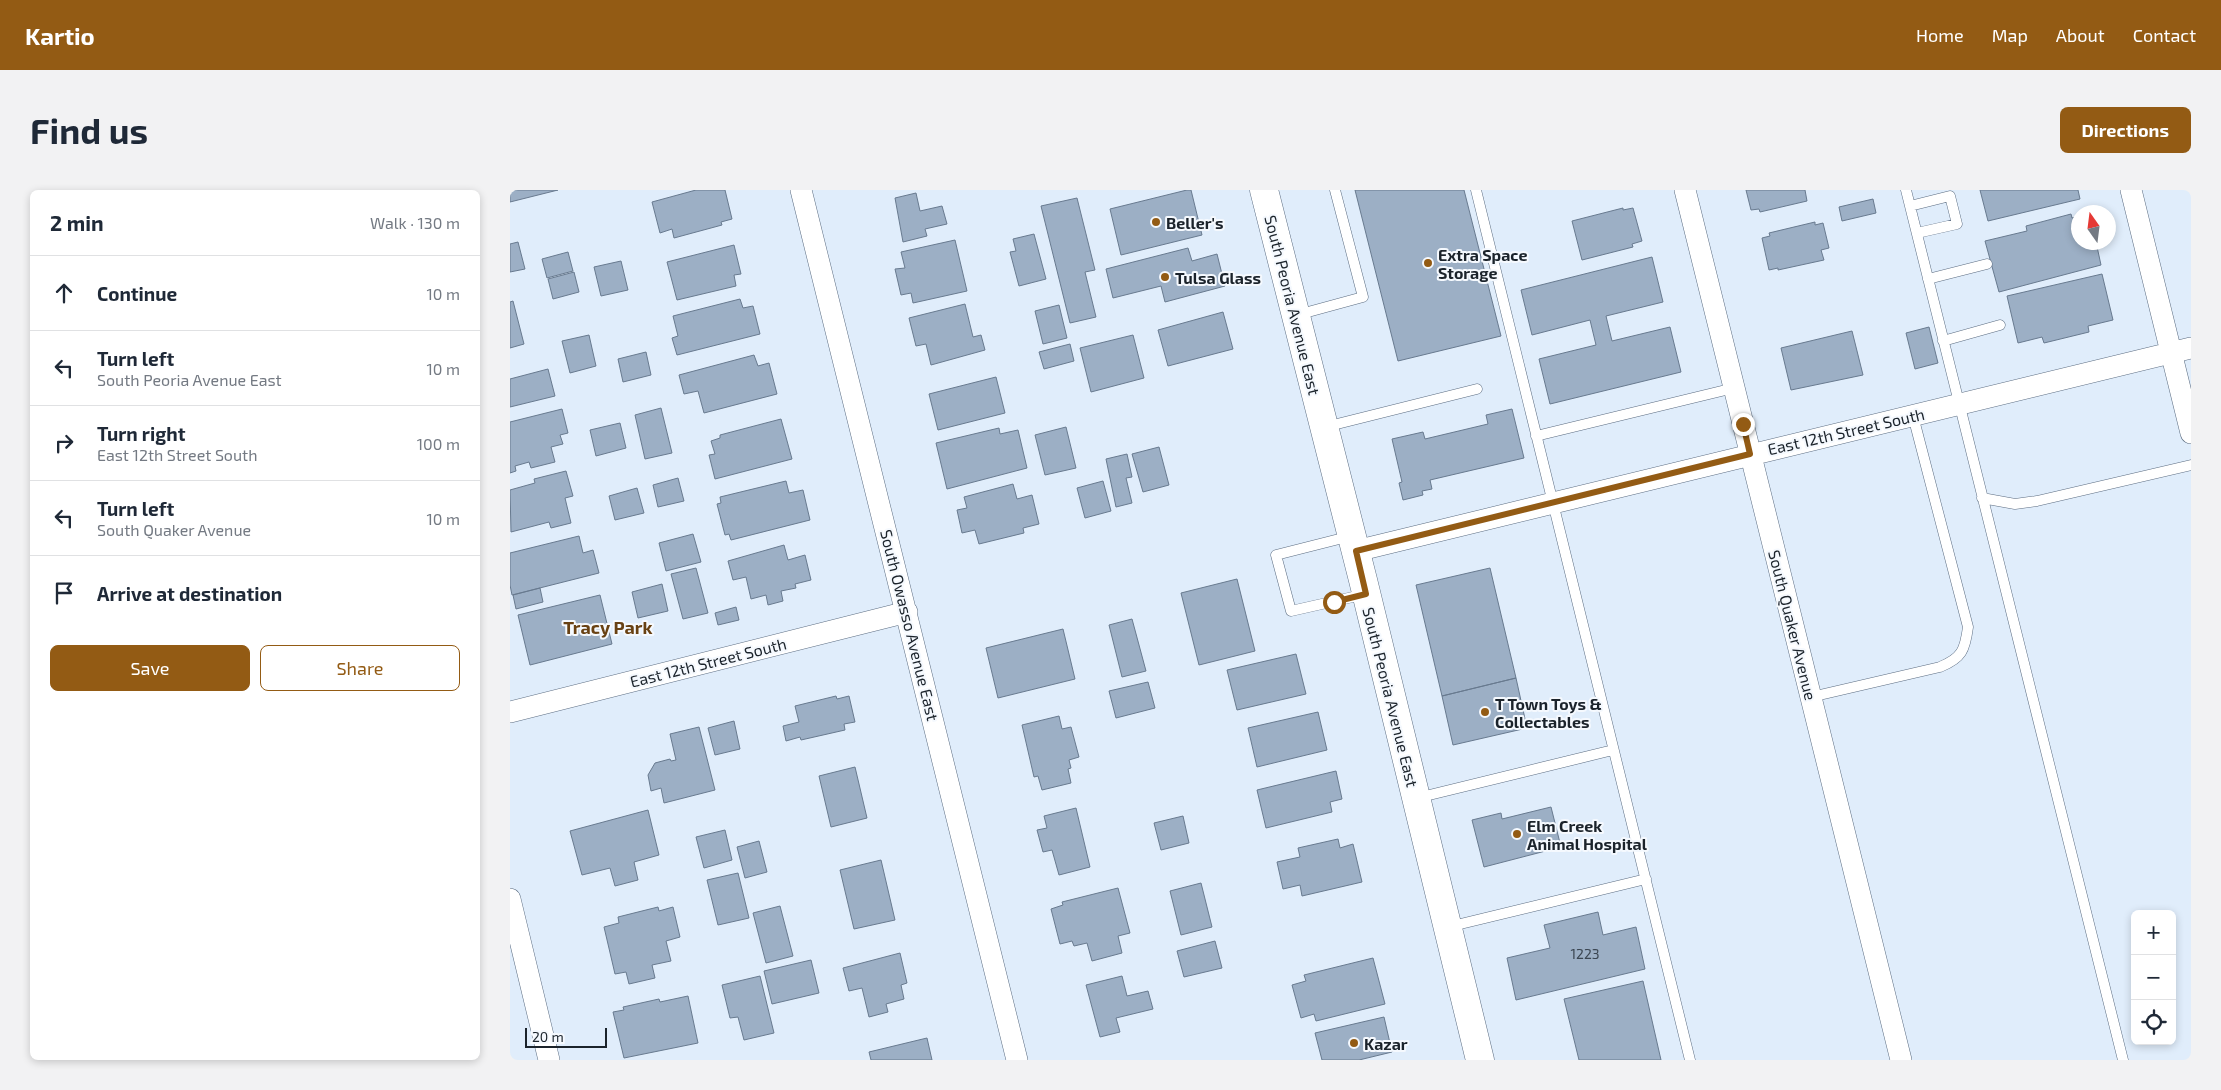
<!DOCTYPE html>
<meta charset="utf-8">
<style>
body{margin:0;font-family:"Exo 2",sans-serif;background:#f2f2f3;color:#1f2937}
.controls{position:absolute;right:15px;bottom:15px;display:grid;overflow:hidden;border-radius:8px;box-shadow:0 2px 8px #0003}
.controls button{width:45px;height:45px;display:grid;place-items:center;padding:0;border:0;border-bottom:1px solid #e0e1e3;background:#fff;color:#1f2937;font:25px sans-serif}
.compass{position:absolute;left:1561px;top:15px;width:45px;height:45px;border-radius:50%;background:#fff;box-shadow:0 2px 8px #0003;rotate:346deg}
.scale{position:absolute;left:15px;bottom:12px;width:82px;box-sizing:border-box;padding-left:5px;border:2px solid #1b232b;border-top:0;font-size:14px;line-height:18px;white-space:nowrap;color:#1b232b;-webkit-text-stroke:4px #f5f9fe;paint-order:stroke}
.stop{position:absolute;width:15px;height:15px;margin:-11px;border:4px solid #935b14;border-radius:50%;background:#fff}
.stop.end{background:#935b14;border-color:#fff;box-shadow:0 1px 5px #0008}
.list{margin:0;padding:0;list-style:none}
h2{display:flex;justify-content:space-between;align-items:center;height:65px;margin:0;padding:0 20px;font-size:21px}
h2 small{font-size:16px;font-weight:400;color:#747a83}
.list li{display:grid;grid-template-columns:32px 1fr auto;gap:15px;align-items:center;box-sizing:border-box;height:75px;padding:0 20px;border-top:1px solid #e0e1e3}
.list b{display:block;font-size:19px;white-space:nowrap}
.list p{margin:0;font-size:16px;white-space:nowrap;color:#747a83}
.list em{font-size:16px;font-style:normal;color:#747a83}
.actions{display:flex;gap:10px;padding:15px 20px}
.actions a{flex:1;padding:11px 0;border:1px solid #935b14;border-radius:8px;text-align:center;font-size:18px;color:#935b14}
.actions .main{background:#935b14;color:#fff}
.icon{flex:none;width:28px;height:28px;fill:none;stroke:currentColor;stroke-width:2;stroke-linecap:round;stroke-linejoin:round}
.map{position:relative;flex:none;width:1681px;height:870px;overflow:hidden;border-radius:8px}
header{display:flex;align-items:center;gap:30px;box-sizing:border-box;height:70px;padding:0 25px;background:#935b14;color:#fff}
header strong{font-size:24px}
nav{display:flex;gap:28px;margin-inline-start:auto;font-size:18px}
.intro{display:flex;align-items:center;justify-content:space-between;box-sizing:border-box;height:120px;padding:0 30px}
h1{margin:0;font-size:35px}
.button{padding:12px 22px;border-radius:8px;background:#935b14;color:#fff;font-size:18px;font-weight:700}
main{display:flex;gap:30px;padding:0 30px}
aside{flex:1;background:#fff;border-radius:8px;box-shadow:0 2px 8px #0003}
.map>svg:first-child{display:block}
.building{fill:#9cafc5;stroke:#687a8f}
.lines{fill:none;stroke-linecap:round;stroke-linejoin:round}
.service-casing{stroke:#5c6d82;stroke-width:11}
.minor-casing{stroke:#5c6d82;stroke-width:22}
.secondary-casing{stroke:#5c6d82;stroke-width:29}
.service{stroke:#fff;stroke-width:10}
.minor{stroke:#fff;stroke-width:21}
.secondary{stroke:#fff;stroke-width:28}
.route{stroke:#935b14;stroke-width:6}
.poi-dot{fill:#935b14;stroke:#f5f9fe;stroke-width:2}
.labels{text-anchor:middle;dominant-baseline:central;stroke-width:4;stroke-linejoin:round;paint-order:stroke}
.number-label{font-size:14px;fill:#3b4652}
.poi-label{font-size:16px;font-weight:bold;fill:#1b232b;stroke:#f5f9fe;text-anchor:start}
.street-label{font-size:16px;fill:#1b232b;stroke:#f5f9fe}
.neighbourhood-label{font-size:18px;font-weight:bold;fill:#684113;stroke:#f5f9fe}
</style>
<header>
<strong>Kartio</strong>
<nav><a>Home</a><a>Map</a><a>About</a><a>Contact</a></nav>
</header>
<div class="intro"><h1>Find us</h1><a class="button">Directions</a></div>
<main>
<aside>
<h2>2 min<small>Walk · 130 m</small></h2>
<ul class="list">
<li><svg class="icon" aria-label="ahead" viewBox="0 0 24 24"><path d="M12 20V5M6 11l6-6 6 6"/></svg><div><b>Continue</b></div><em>10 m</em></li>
<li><svg class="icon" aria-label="left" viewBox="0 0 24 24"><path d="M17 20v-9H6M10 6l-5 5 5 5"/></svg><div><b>Turn left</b><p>South Peoria Avenue East</p></div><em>10 m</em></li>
<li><svg class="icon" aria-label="right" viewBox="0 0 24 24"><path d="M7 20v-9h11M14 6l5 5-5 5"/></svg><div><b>Turn right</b><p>East 12th Street South</p></div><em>100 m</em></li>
<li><svg class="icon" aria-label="left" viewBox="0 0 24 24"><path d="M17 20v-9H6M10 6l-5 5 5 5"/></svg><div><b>Turn left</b><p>South Quaker Avenue</p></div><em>10 m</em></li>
<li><svg class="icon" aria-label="arrive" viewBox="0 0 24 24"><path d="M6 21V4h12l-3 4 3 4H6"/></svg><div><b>Arrive at destination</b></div></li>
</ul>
<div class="actions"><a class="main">Save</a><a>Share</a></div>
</aside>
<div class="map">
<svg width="1681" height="870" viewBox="0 0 1681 870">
<rect width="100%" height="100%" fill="#e0edfb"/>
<path class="building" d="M0 0H48L0 12Z
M186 0H215L222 29 211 32 212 35 164 48 162 39 150 43 142 12Z
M677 0H681L692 45 611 65 600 19Z
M845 0H954L991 146 888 171Z
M1236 0H1295L1297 11 1250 22 1249 19 1241 20Z
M1470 0H1568L1570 9 1478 31Z
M406 3 410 21 432 16 437 34 415 39 417 46 393 52 385 8Z
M567 8 585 80 575 82 586 127 560 133 531 16Z
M1363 9 1366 23 1332 31 1329 17Z
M1113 18V20L1123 18 1132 51 1122 54 1123 57 1072 70 1062 31Z
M1561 24 1562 28 1568 26V52H1586L1591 75 1489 102 1475 51 1517 41 1516 36Z
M1305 32V35L1313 33 1319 58 1311 60 1314 70 1268 80V78L1259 80 1252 48 1260 46 1259 43Z
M524 44 536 89 509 96 500 62 506 61 503 49Z
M445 50 457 101 403 113 401 103 391 105 385 79 395 78 391 62Z
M8 52 15 79 0 82V54Z
M224 55 231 84 224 85 226 96 167 110 157 72Z
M678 58 682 71 707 64 715 96 655 112 651 96 603 108 596 79Z
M58 62 63 81 37 88 32 69Z
M1142 67 1153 112 1096 126 1102 151 1160 137 1171 182 1040 214 1029 169 1086 155 1080 130 1022 145 1011 100Z
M111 71 118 100 91 106 84 77Z
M64 82 69 102 43 109 38 89Z
M1592 84 1603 130 1578 136 1579 142 1534 153 1532 147 1508 153 1497 106Z
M230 109 233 118 243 116 250 144 167 165 162 148 168 146 163 126Z
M3 111 14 154 0 158V112Z
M455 114 463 147 471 145 475 160 421 175 416 154 406 156 399 128Z
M549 115 557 148 533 154 525 121Z
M713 122 723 159 658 176 648 140Z
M1419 137 1428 173 1405 179 1396 143Z
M1342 141 1353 185 1281 200 1271 158Z
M79 145 86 176 60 183 52 151Z
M623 145 634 188 581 202 570 158Z
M560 154 564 171 534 179 529 162Z
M136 162 141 185 113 192 108 169Z
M244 165 248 176 259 173 267 204 194 223 188 201 174 204 169 185Z
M38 179 45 206 0 217V189Z
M486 187 495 223 428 240 419 204Z
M151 218 162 263 135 269 125 225Z
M52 219 58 243 50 245 53 254 41 257 45 272 21 278 19 272 5 276 6 281 0 283V232Z
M1002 219 1014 268 920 290 922 299 912 301 913 305 893 310 889 293 892 292 882 249 913 242 915 249 978 234 976 225Z
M271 229 282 269 205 289 199 265 205 264 201 251 210 248V245Z
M110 233 116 258 86 266 80 240Z
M556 237 566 278 535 285 525 245Z
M489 238 490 244 508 240 517 278 437 299 426 253Z
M649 257 659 295 633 302 622 264Z
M617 264 622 287 616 288 622 313 606 317 596 269Z
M56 281 63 306 55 308 61 333 41 338 39 332 1 342 0 300 25 293 24 289Z
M168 288 174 311 148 317 143 295Z
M276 291 279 303 293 300 300 330 221 350 219 344 215 345 207 314 211 313 210 307Z
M593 291 601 321 575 328 567 298Z
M503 294 507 309 522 305 529 334 513 338 514 343 469 354 465 340 452 343 447 320 457 318 454 307Z
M127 298 134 323 105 330 99 306Z
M183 344 191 372 156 381 149 353Z
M69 346 73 363 83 360 89 383 2 405 0 395V363Z
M274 355 278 370 295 365 301 390 285 394 286 398 271 401 273 411 258 415 256 405 241 409 236 387 223 390 218 371Z
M186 378 198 423 173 429 161 384Z
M980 378 1006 488 932 506 906 395Z
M727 389 745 461 689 475 671 403Z
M152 394 158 421 128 428 122 402Z
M30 398 33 412 6 419 3 405Z
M90 405 102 454 20 475 8 425Z
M226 417 229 430 208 435 205 423Z
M622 429 636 481 612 487 599 435Z
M553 439 565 489 488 508 476 458Z
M786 464 796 504 727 520 717 480Z
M1006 488 1017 538 943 555 932 506Z
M638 492 645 518 606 528 599 501Z
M326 506 327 509 339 506 345 532 334 534 335 540 291 550 290 547 276 551 273 536 289 532 285 516Z
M808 522 817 560 747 577 738 538Z
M549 526 552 539 561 537 569 567 559 570 561 578 558 579 561 593 532 600 528 586 524 587 512 535Z
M224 531 230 559 205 565 198 538Z
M189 537 205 600 154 613 151 598 141 601 138 585 145 573 160 569 161 571 166 570 160 544Z
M345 577 357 628 321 637 309 586Z
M826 581 832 609 820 612 822 622 756 638 747 600Z
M1041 617 1051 657 974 677 962 630 991 623 992 629Z
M566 618 580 677 549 685 542 660 533 662 527 640 537 638 534 626Z
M138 620 149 665 124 672 128 690 105 696 100 678 72 685 60 641Z
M673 626 679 653 651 660 644 633Z
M215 640 222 670 194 678 186 647Z
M828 649 830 658 843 654 852 692 792 706 790 695 773 699 767 672 790 667 788 658Z
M249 651 257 682 235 688 227 657Z
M371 670 385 730 344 739 330 680Z
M228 683 239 728 208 735 197 690Z
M691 693 702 737 671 745 660 701Z
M608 698 620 743 608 746 612 763 582 771 577 753 564 756 562 751 550 754 541 719 553 715 552 712Z
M270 716 283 766 256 773 243 723Z
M148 717 149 721 163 717 170 747 156 751 161 771 142 775 145 788 119 794 116 782 105 784 94 737 109 733 108 727Z
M1088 722 1093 745 1126 737 1135 779 1006 810 997 768 1040 758 1034 735Z
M705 751 712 778 674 787 667 761Z
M390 763 397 793 391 795 394 809 376 814 378 822 359 827 352 798 339 801 333 778Z
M863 768 875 814 806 831 804 824 791 828 782 795 796 791 794 785Z
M301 770 309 803 262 814 254 781Z
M250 786 264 843 234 850 228 827 220 828 212 795Z
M612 786 617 806 638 801 643 819 606 828 610 842 590 847 576 795Z
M1133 791 1151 870H1069L1054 809Z
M178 806 188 853 114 868 103 822 114 820 113 817 149 809 150 812Z
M874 827 882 862 849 870H812L805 843Z
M417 848 422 870H361L359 862Z"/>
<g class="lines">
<defs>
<path id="service" d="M966 0 1180 870
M1396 0 1613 870
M1400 16 1440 6 1447 34 1407 43
M1418 89 1477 74
M787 125 853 107 825 0
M1433 151 1490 135
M815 237 967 199
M1026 246 1224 198
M1472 308 1505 314 1527 311 1681 275
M841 346 766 365 781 421 856 404
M1301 507 1430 477C1452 468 1455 460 1458 437L1403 226
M907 608 1103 560
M938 737 1136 689"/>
<path id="minor" d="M291 0 507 870
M1175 0 1391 870
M1621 0 1681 243
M846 361 1681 158
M0 522 397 422
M0 709 39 870"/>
<path id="secondary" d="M754 0 853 390 970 870"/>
</defs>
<use href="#service" class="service-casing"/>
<use href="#minor" class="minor-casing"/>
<use href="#secondary" class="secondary-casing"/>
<use href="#service" class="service"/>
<use href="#minor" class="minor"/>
<use href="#secondary" class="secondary"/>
</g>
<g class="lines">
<path class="route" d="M824 412 856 404 846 361 1240 264 1233 234"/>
</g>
<g class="poi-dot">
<circle cx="646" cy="32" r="5"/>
<circle cx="918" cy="73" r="5"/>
<circle cx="655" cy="87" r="5"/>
<circle cx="975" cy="522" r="5"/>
<circle cx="1007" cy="644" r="5"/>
<circle cx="844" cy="853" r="5"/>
</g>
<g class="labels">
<g class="number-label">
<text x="1075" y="763">1223</text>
</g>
<g class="poi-label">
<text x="656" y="32">Beller's</text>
<text x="928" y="64">Extra Space<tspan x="928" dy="18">Storage</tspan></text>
<text x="665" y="87">Tulsa Glass</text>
<text x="985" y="513">T Town Toys &amp;<tspan x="985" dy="18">Collectables</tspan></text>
<text x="1017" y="635">Elm Creek<tspan x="1017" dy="18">Animal Hospital</tspan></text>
<text x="854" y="853">Kazar</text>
</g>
<g class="street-label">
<text transform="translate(783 115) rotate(76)">South Peoria Avenue East</text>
<text transform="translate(1336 241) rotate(-13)">East 12th Street South</text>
<text transform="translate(400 435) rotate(76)">South Owasso Avenue East</text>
<text transform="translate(1283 435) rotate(76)">South Quaker Avenue</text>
<text transform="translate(198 472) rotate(-14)">East 12th Street South</text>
<text transform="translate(881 507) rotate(76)">South Peoria Avenue East</text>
</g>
<g class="neighbourhood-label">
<text x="98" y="437">Tracy Park</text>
</g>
</g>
</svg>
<div class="controls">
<button>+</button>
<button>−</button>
<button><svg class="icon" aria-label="locate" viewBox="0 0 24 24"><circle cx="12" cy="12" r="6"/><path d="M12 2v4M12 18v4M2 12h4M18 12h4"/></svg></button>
</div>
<svg class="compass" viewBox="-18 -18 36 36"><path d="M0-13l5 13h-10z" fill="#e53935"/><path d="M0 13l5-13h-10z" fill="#747a83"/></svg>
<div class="scale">20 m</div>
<div class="stop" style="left:824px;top:412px"></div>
<div class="stop end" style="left:1233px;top:234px"></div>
</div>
</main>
